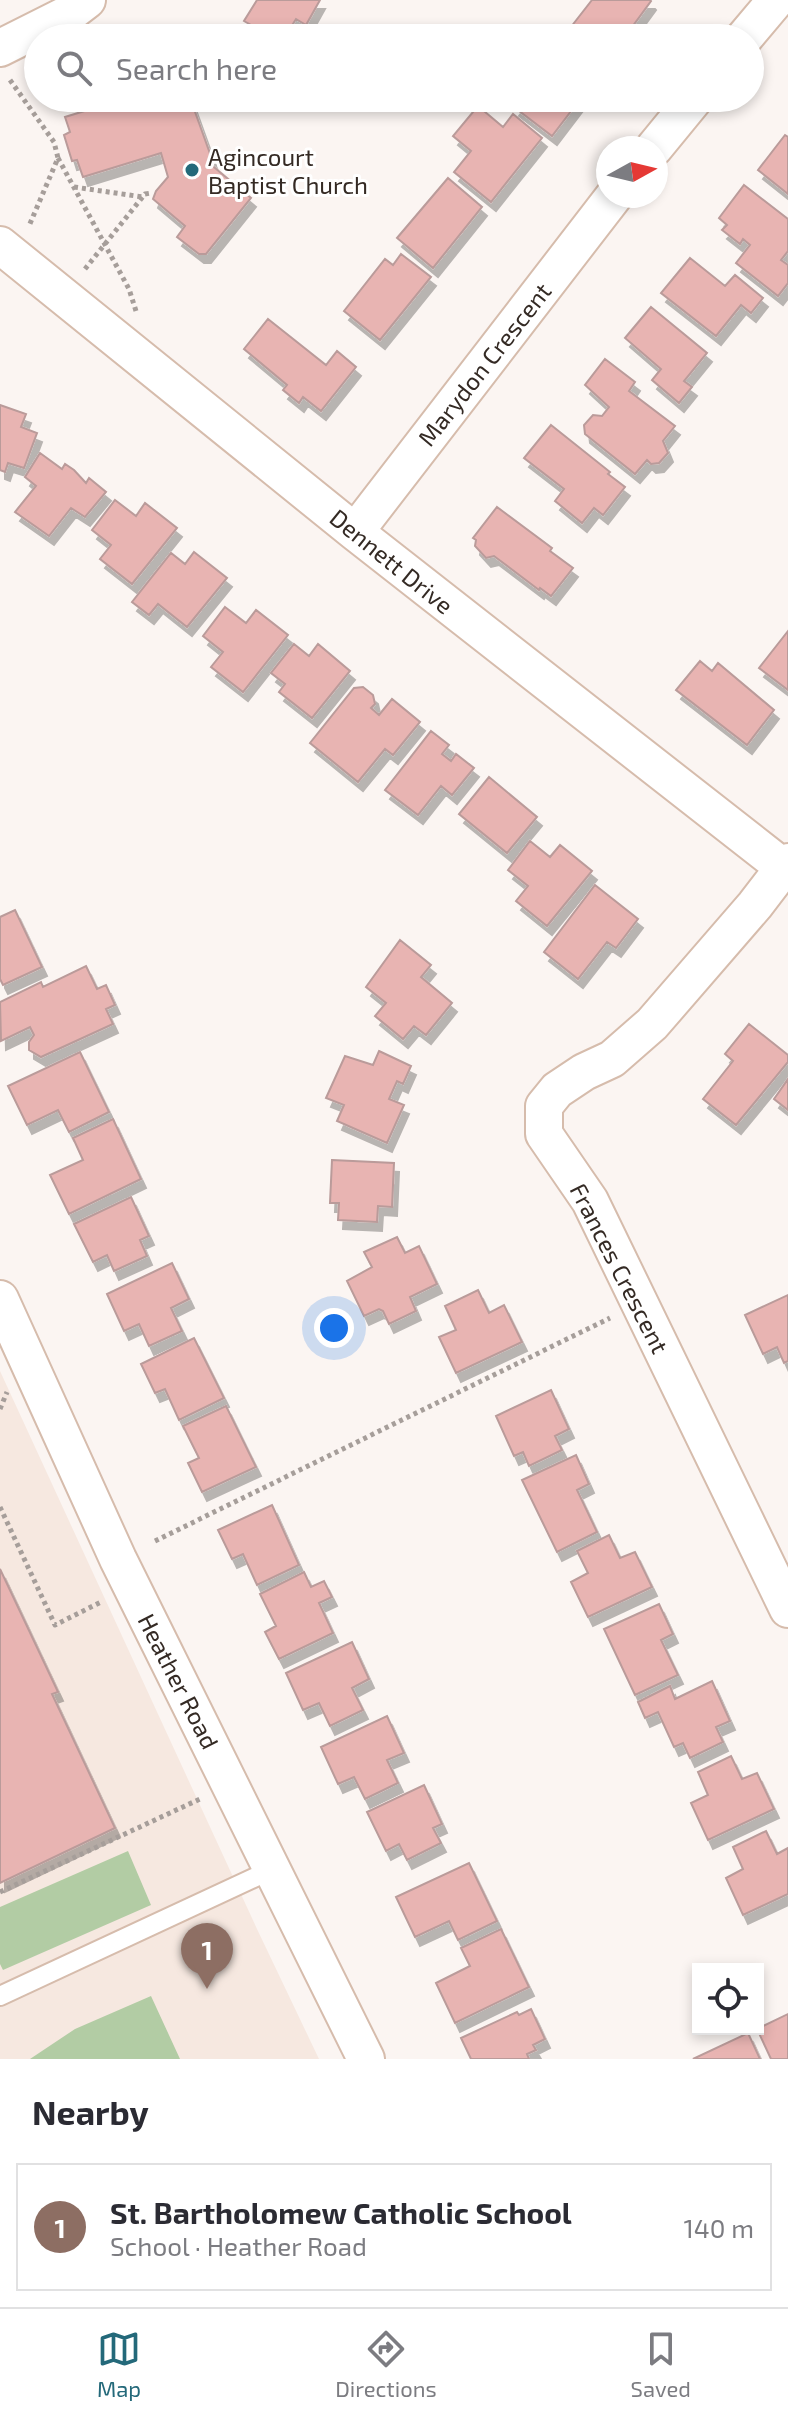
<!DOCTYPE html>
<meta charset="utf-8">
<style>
body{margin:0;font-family:"Exo 2",sans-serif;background:#f2f2f3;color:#2b2b33}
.controls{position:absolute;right:24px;bottom:24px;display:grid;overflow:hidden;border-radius:0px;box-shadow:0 4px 12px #0003}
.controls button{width:72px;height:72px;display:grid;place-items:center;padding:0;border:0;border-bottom:2px solid #e1e1e2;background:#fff;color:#2b2b33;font:40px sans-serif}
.compass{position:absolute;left:596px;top:136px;width:72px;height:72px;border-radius:50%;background:#fff;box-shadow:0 4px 12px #0003;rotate:82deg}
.you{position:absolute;left:334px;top:1328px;width:28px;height:28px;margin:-20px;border:6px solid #fff;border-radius:50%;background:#1a73e8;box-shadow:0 0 0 12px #1a73e833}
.badge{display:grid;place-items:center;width:52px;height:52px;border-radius:50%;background:#24697a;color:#fff;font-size:26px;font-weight:700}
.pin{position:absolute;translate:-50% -66px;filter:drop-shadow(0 2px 4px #0008)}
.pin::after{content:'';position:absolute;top:42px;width:28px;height:24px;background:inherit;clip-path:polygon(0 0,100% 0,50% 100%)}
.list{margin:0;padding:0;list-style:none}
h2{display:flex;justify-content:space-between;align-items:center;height:104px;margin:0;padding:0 32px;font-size:34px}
h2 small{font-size:26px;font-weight:400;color:#7c7c81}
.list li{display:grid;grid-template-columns:52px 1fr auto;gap:24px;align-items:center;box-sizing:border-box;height:128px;margin:0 16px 16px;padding:0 16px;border:2px solid #e1e1e2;border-radius:0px}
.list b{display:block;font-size:30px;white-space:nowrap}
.list p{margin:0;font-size:26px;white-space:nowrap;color:#7c7c81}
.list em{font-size:26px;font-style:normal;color:#7c7c81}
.icon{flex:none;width:44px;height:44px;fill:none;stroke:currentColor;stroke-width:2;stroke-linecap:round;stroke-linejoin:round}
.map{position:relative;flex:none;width:788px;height:2059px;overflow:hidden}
.search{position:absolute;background:#fff;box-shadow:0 4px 12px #0003;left:24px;right:24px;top:24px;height:88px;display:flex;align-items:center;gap:20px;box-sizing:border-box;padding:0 28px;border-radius:44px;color:#7c7c81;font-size:30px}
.sheet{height:248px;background:#fff}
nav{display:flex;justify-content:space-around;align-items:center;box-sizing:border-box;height:112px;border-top:2px solid #e1e1e2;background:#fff;font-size:22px;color:#7c7c81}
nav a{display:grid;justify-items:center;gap:4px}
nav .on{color:#24697a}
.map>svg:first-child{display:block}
.built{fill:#f6e8e0}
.forest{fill:#b2cca4}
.building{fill:#e8b4b2;stroke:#ba9b9a;stroke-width:2;filter:url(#shadow)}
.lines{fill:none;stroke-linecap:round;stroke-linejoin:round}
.lane-casing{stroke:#d6bcac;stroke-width:22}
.street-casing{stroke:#d6bcac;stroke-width:40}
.path{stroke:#a69e9a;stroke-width:5;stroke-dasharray:4 4;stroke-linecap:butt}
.lane{stroke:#fff;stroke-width:18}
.street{stroke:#fff;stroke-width:36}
.poi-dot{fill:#24697a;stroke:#fff;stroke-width:3}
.labels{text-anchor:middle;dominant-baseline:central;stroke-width:6;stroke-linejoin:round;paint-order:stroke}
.poi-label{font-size:24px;fill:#342a24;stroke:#fff;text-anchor:start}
.street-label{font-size:24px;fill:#342a24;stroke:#fff}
</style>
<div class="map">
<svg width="788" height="2059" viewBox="0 0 788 2059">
<defs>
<filter id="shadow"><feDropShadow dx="5" dy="9" stdDeviation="0" flood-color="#0004"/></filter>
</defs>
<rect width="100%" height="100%" fill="#fbf5f2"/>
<path class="built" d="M0 1371 257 1929 319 2059H0Z"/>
<path class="forest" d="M128 1851 151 1905 3 1970 0 1964V1907Z
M151 1996 180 2059H30L75 2029Z"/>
<path class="building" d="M257 0H320L306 25 296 19 284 38H274L244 21Z
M592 0H650L651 1 624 38H574L567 32Z
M127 98H190L213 162 209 163 251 198 206 254H199L177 237 185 226 153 199 156 191 168 177 161 153 83 177 77 160 72 161 64 135 70 132 65 117Z
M521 98H581L552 136 514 107Z
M478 106 503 127 513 114 542 138 491 202 454 172 471 151 453 136Z
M785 135 788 137V194L758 170Z
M448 178 482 207 433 268 397 238Z
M744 185 788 219V251L781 260 788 265V283L778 296 736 263 750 245 743 239 740 244 722 230 727 225 719 218Z
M401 254 431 277 380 340 344 311 385 259 393 265Z
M690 258 725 286 735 275 763 298 751 313 741 305 716 336 661 293Z
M651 307 707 353 684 381 692 387 679 403 652 380 661 369 625 338Z
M268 319 326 365 337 351 356 367 321 411 303 397 299 403 283 390 287 385 244 349Z
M605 359 635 382 629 391 675 426 663 441 668 453 659 463 651 464 647 460 635 474 585 434 584 425 593 415 602 416 609 407 585 385Z
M0 405 26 414 21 427 37 433 24 468 8 463 5 472 0 470Z
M551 425 610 472 608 474 625 487 603 515 594 508 582 523 555 501 564 489 524 458Z
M40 453 62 469 65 464 74 470 86 483 89 478 106 492 85 517 71 508 49 536 15 512 36 486 25 477Z
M115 500 136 516 145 503 177 528 132 584 100 559 111 545 92 530Z
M497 507 552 548 550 551 573 568 551 596 540 588 539 590 494 556 486 558 475 546 476 540 473 538Z
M194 552 227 578 187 627 158 604 149 615 132 602 171 553 185 564Z
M225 607 246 623 256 610 288 635 243 692 211 667 223 652 203 636Z
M788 631V690L759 668Z
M294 644 309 656 318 644 350 671 312 718 279 692 285 684 271 673Z
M700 661 712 671 718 663 774 710 747 745 676 690Z
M363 687 373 695 375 704 371 708 379 715 392 699 420 722 393 755 385 749 358 782 310 743 354 688Z
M431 731 449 745 442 754 451 761 456 754 474 768 452 795 441 786 418 815 385 790Z
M489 777 537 817 507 853 459 814Z
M530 841 550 857 560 845 592 871 547 926 516 901 528 886 508 870Z
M595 885 638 919 616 948 607 942 578 979 544 952Z
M15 910 42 967 3 985 0 979V917Z
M400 940 431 965 421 977 452 1003 426 1035 414 1026 403 1039 375 1016 386 1003 366 987Z
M86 966 97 989 106 985 115 1005 106 1009 113 1024 41 1057 29 1050V1042L34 1035 30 1027 1 1041 0 1002 41 982 43 987Z
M749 1024 788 1055V1062L736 1125 703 1099 733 1061 725 1054Z
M379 1051 411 1066 403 1084 397 1081 389 1099 404 1105 387 1143 337 1121 344 1105 326 1098 345 1056 373 1065Z
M80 1052 109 1112 69 1132 58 1110 27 1125 8 1086Z
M788 1079V1110L774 1099Z
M113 1119 141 1179 69 1214 50 1175 83 1160 73 1138Z
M332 1160 394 1163 392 1207 378 1206 377 1222 338 1220 339 1203H330Z
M131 1197 149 1236 140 1240 147 1256 114 1271 107 1255 93 1262 74 1224Z
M397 1237 405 1253 419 1246 437 1284 410 1297 416 1311 389 1324 383 1311 379 1309 364 1316 347 1281 372 1267 364 1252Z
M172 1263 189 1299 171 1308 182 1331 149 1346 139 1324 124 1331 107 1294Z
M478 1290 489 1313 504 1305 522 1342 456 1373 439 1337 456 1330 445 1306Z
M788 1295V1361L784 1363 777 1347 763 1354 745 1315Z
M194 1338 224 1398 179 1420 165 1389 155 1393 141 1364Z
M551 1390 569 1429 555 1436 562 1450 529 1466 523 1452 514 1456 496 1416Z
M226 1406 256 1467 202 1492 188 1463 199 1458 183 1426Z
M576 1455 589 1484 577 1490 597 1532 557 1552 522 1480Z
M272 1505 299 1565 257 1585 243 1554 232 1559 218 1530Z
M609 1535 620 1558 635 1552 652 1587 588 1617 571 1582 588 1573 577 1551Z
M0 1569 58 1692 52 1694 115 1828 0 1883Z
M304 1572 311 1587 324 1581 332 1597 319 1603 333 1633 279 1659 265 1632 276 1626 260 1594Z
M659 1604 673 1634 661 1640 678 1675 635 1695 604 1629Z
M352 1642 369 1679 352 1688 363 1710 330 1726 319 1703 303 1710 286 1673Z
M712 1681 730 1721 716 1727 723 1742 690 1758 683 1743 674 1747 658 1712 645 1718 638 1702 670 1686 675 1699Z
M387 1716 404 1753 387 1760 398 1783 365 1799 354 1777 338 1784 321 1747Z
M731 1756 742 1779 757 1773 774 1809 708 1840 691 1803 708 1795 698 1772Z
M424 1785 442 1824 433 1828 441 1843 407 1860 399 1844 386 1851 367 1812Z
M766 1831 777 1854 788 1848V1894L743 1915 726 1878 743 1869 733 1847Z
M469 1863 497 1921 458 1940 449 1921 415 1937 396 1897Z
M501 1929 529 1987 455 2023 436 1983 470 1966 461 1948Z
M531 2009 545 2039 533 2045 536 2050 527 2054 529 2059H471L461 2038 517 2012 519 2015Z
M788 2014V2059H771L757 2029Z
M748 2033 760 2059H693Z"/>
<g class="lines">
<defs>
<path id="lane" d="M0 1996 273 1869"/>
<path id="street" d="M744 38 776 0
M0 48 70 13 87 0
M654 148 695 98
M0 245 355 532 788 871
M355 532 614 196
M788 862 755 905 652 1024 612 1059 584 1072 557 1090 544 1106V1134L590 1201 788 1609
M0 1299 118 1559 366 2059"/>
</defs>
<use href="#lane" class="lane-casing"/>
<use href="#street" class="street-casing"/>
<path class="path" d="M10 80 54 142 58 158 29 226
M58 158 129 289 136 311
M74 187 143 197
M85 269 145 194 151 193
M0 1409 7 1392
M0 1507 55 1625 103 1601
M155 1541 610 1318
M0 1892 200 1799"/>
<use href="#lane" class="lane"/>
<use href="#street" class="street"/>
</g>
<circle class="poi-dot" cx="192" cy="170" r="8"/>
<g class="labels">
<g class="poi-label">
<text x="208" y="156">Agincourt<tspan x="208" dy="28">Baptist Church</tspan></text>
</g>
<g class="street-label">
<text transform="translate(484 364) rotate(-52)">Marydon Crescent</text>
<text transform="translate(392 561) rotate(39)">Dennett Drive</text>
<text transform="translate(620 1268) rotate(63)">Frances Crescent</text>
<text transform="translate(179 1681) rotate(63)">Heather Road</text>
</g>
</g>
</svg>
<div class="controls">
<button><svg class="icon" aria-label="locate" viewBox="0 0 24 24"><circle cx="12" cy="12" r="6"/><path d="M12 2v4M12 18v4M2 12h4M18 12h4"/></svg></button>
</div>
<svg class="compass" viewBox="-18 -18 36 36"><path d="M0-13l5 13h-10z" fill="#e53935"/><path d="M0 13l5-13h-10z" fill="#7c7c81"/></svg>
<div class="you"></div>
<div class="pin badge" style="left:207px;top:1989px;background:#8d6e63">1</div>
<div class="search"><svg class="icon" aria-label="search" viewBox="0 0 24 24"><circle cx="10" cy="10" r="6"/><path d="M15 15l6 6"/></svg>Search here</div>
</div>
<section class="sheet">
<h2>Nearby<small></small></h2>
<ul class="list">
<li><span class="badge" style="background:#8d6e63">1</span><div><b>St. Bartholomew Catholic School</b><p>School · Heather Road</p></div><em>140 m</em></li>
</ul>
</section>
<nav>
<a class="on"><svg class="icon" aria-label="map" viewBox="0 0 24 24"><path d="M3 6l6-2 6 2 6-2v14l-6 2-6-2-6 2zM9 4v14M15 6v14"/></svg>Map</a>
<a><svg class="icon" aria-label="directions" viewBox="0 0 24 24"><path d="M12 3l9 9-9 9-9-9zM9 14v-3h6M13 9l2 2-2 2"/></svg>Directions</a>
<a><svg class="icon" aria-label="saved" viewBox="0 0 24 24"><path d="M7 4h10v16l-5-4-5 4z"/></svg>Saved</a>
</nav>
